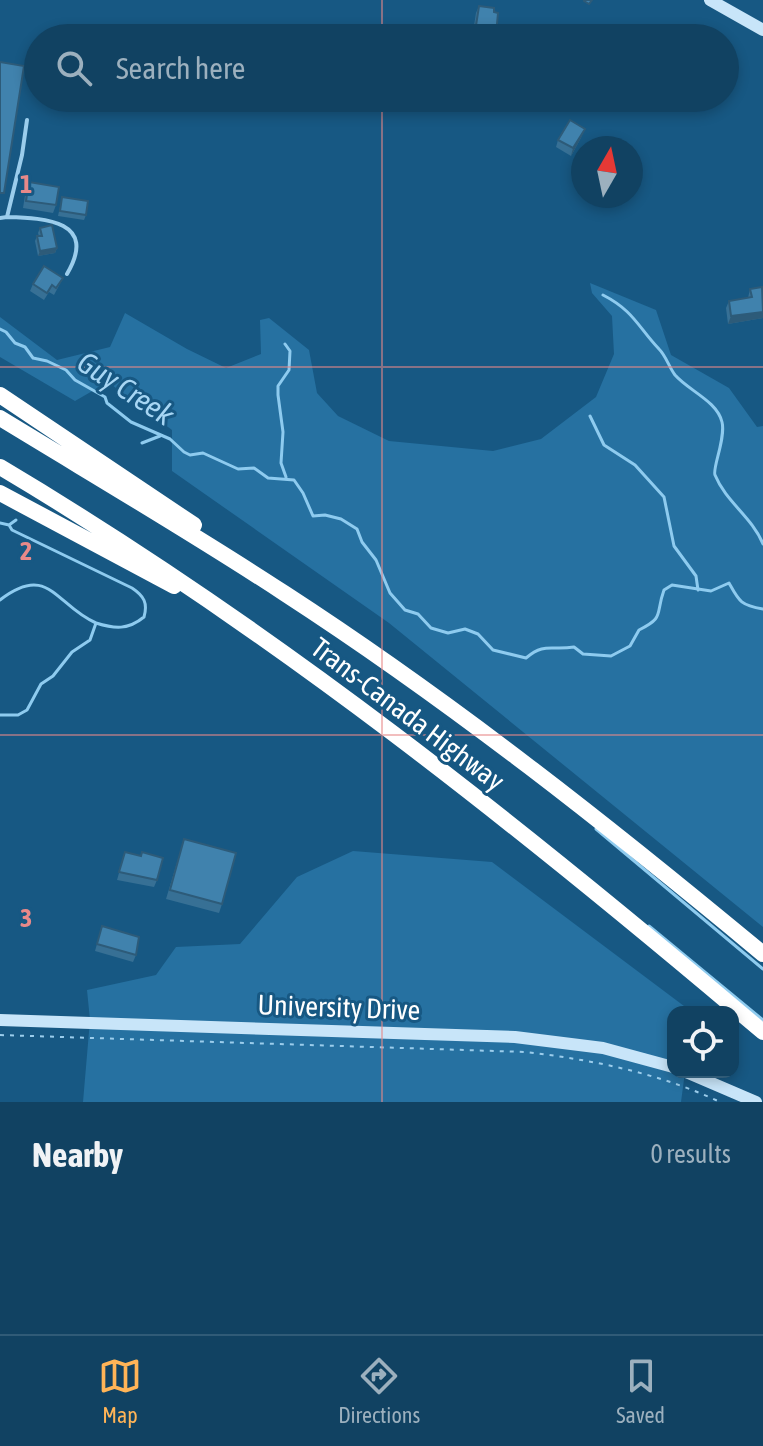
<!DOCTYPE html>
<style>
body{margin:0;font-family:"Asap Condensed",sans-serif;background:#1e4d6b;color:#f1f3f6}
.controls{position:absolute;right:24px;bottom:24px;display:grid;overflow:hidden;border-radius:16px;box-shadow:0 4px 12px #0003}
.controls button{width:72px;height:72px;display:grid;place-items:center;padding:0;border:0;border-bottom:2px solid #305b77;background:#114262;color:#f1f3f6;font:40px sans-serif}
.compass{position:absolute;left:571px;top:136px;width:72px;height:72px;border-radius:50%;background:#114262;box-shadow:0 4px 12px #0003;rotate:9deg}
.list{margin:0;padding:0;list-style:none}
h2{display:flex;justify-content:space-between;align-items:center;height:104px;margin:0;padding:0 32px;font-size:34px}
h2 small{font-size:26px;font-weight:400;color:#9cb0be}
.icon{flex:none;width:44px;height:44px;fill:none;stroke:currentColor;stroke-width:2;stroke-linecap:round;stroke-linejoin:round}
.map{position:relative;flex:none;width:763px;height:1102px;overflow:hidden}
.search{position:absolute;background:#114262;box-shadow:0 4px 12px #0003;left:24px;right:24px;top:24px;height:88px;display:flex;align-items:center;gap:20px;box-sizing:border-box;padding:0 28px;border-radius:44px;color:#9cb0be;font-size:30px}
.sheet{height:232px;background:#114262}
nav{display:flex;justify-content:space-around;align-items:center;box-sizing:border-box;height:112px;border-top:2px solid #305b77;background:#114262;font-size:22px;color:#9cb0be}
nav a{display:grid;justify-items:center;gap:4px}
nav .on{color:#ffb457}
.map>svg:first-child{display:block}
.green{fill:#2671a1}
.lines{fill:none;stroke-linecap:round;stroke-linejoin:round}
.stream{stroke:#8ecbef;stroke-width:3}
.path{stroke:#9bcdec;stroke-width:2;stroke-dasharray:4 6;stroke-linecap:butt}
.lane{stroke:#9bcdec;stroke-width:4}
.secondary{stroke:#c8e5f9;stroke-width:12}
.highway{stroke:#fff;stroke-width:16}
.wall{fill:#377095}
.shaded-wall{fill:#2d5b79}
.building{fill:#4082ad;stroke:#2d5b79;stroke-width:2}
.grid{fill:none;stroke:#e88989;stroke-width:2;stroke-opacity:0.55}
.labels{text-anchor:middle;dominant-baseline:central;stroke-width:6;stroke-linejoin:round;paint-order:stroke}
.street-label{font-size:28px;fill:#fff;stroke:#175883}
.water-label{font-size:30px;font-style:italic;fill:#a7d6f4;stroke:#175883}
.grid-label{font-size:26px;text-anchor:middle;font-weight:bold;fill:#e88989;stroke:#175883;stroke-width:6;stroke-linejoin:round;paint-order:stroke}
</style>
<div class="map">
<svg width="763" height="1102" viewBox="0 0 763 1102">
<rect width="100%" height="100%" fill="#175883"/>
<path class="green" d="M590 283 656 310 671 355 729 388 757 427 763 426V927L389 623 172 471V430L108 382 75 401 0 357V317L57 360 110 347 125 313 187 349 226 368 261 354 260 320 269 318 309 350 317 393 338 416 389 441 493 451 541 439 596 397 614 354 612 316 592 293Z
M353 851 492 862 692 1012H673V1072H685L681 1102H83L90 1020 87 990 156 975 176 947 240 944 297 877Z"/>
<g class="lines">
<path class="stream" d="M603 295C634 311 638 327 659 349 666 356 669 367 675 375 689 391 717 401 722 422 726 438 712 469 715 475 726 502 752 517 763 544
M0 329 6 332 15 343 25 347 33 358 47 361 66 370 75 380 105 397 107 403 131 422 170 439 184 452 190 455 203 453 238 469 254 468 268 478 294 480 303 493 313 516 325 515 341 519 357 529 362 542 376 560 390 593 405 610 418 614 431 628 448 633 465 629 478 634 493 650 526 658C545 642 551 651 574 647L583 654 611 656 630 646 639 630C665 617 655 615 664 590L672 585 711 591 729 583C739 601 740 605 763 609
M285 344 290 351 289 370 278 386V395L283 432 281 463 286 477
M590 416 604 445 635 465 664 497 674 546 696 576 698 590
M142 443 160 436
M0 523 9 525 16 520
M0 600C49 562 56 606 96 623
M0 715H18L27 710 41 684 53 676 72 652 90 640 96 623C115 629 128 630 144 617 148 603 144 596 132 588L12 530 9 525
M596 829 763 969
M649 926 763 1020"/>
<path class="path" d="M0 1035 526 1052C593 1060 659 1073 720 1102"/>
<path class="lane" d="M7 217C46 218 98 221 67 274
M0 218 7 217 22 155 27 120"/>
<path class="secondary" d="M710 0 763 30
M0 1020 515 1037 603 1048 673 1067
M686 1072 756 1102"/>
<path class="highway" d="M0 395 194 525
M0 418C95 476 191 532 284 593 452 702 610 827 763 954
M0 467C273 629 521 827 763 1032
M0 493 174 586"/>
</g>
<path class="wall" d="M479 6 494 12 496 35 495 38H472L476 13Z
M582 136 571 156 556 147 558 140Z
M29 182 56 205 53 213 23 208 26 189Z
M62 197 86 215 84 220 58 216Z
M40 228 57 248 55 253 38 256 35 241 37 236H39L38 233Z
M63 278 54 295 49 292 44 300 30 291 33 284Z
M750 289 763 318 728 324 726 308 729 301 748 298Z
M184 839 222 904 219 913 166 899Z
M123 859 157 880 154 887 117 880Z
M102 926 136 955 133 962 95 951Z"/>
<path class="shaded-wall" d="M585 129 582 136 571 156 573 148Z
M57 248 55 253 38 256 40 251Z
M763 312V318L728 324 731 316Z"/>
<path class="building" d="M584 0H592L589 4 584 1Z
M479 6 494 8V12L498 13 496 35 475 32Z
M0 62 24 66 4 193H0Z
M570 120 585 129 573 148 558 140Z
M29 182 59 187 56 205 26 201Z
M62 197 88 201 86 215 60 211Z
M52 225 57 248 40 251 37 236H42L40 228Z
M44 266 63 278 56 288 52 285 47 293 33 284Z
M762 287 763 312 731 316 729 301 752 297 750 289Z
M184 839 236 853 222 904 170 890Z
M125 852 141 856 142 852 163 858 157 880 119 872Z
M102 926 139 937 136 955 97 944Z"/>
<path class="grid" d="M382 0V38M382 98V1102M0 367H763M0 735H763"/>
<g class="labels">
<g class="street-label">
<text transform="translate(408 714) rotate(37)">Trans-Canada Highway</text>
<text transform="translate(339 1007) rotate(2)">University Drive</text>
</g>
<g class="water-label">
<text transform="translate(126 388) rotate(33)">Guy Creek</text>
</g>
</g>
<g class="grid-label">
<text x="26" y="193">1</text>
<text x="26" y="560">2</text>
<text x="26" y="927">3</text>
</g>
</svg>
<div class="controls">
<button><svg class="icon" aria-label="locate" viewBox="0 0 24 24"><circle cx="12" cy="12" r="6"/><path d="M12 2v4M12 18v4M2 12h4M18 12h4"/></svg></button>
</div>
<svg class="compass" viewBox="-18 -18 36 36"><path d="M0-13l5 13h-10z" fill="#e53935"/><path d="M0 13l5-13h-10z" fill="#9cb0be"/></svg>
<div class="search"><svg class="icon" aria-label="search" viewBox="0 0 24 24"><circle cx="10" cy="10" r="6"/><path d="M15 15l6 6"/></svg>Search here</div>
</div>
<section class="sheet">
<h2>Nearby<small>0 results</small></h2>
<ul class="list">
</ul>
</section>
<nav>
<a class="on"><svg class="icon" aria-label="map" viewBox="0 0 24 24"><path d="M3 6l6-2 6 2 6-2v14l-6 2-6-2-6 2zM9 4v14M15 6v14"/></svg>Map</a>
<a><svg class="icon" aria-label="directions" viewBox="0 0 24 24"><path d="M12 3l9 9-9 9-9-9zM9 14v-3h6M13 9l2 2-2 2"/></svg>Directions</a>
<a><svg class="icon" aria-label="saved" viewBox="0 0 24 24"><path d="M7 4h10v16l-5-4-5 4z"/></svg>Saved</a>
</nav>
